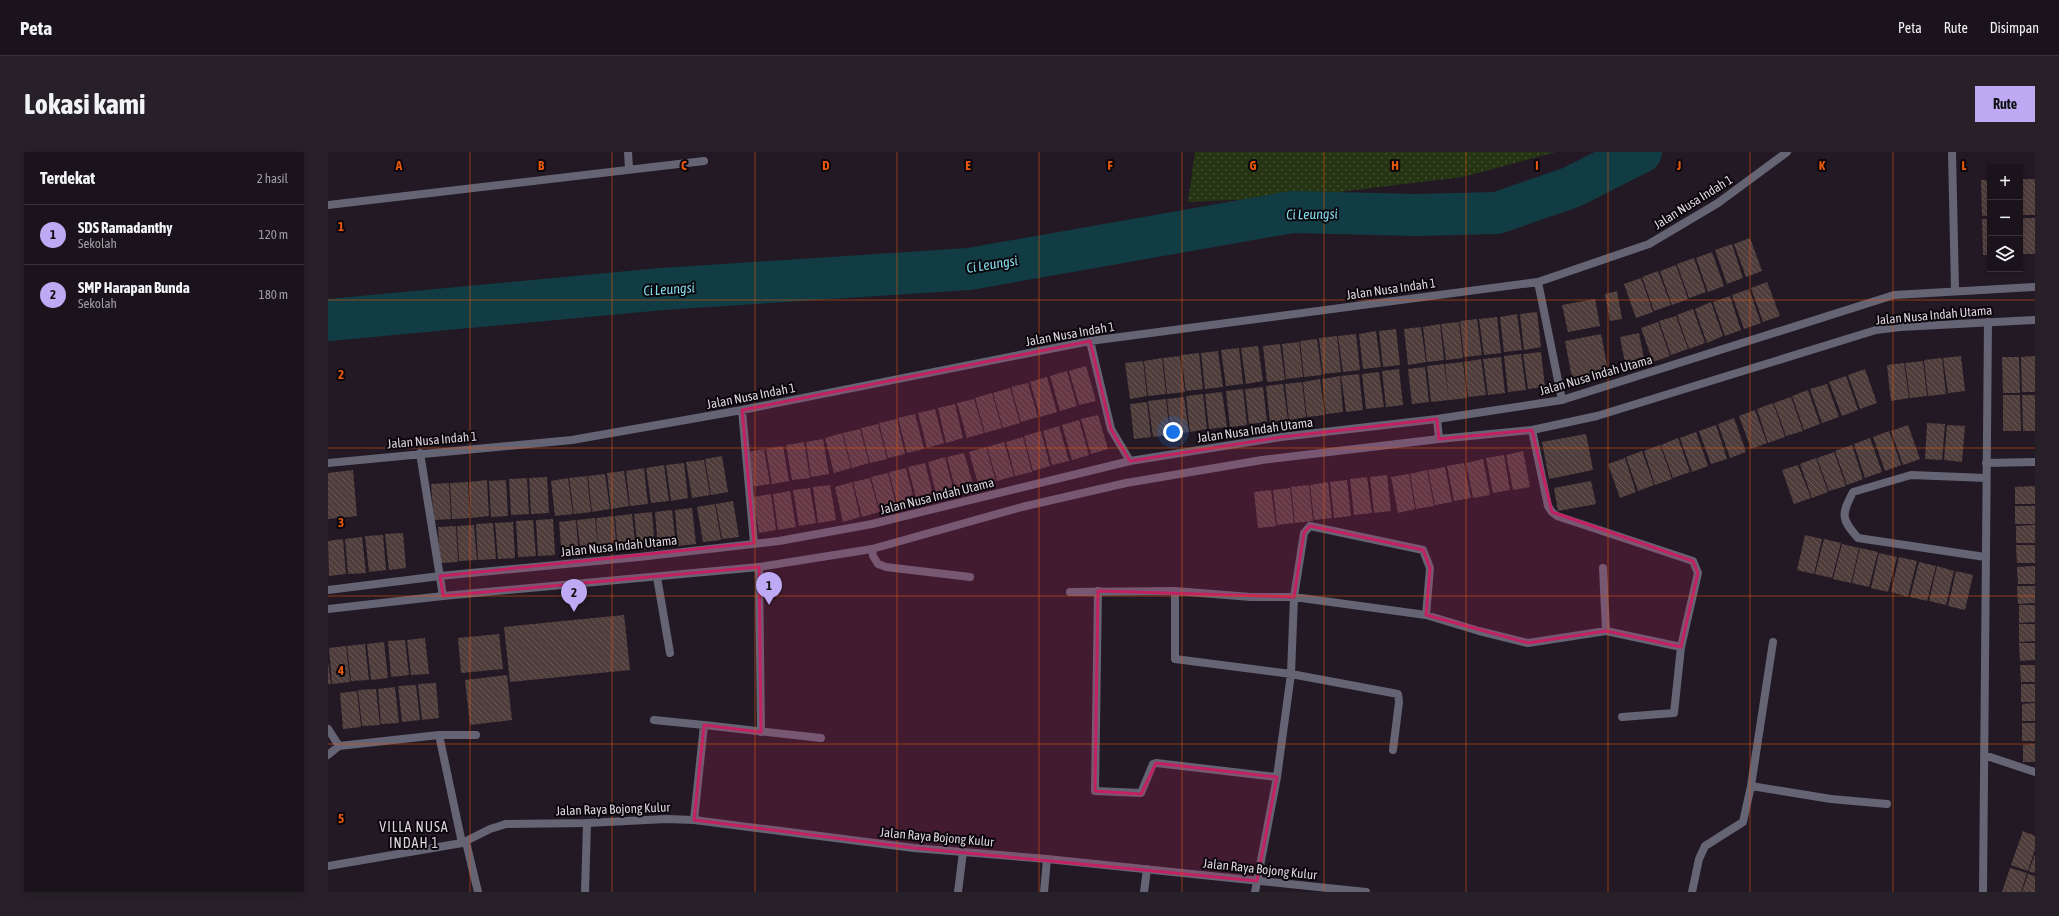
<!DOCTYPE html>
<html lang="id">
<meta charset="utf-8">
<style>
body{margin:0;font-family:"Asap Condensed",sans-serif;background:#272028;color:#f1f3f6}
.controls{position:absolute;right:12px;top:12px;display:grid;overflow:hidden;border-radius:0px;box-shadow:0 2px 6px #0003}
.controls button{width:36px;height:36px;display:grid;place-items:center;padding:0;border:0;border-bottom:1px solid #38323a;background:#1a131b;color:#f1f3f6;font:20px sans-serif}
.you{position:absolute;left:845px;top:280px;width:14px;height:14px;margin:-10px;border:3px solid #fff;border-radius:50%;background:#1a73e8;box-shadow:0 0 0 6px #1a73e833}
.badge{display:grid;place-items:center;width:26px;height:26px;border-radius:50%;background:#bea9f5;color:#111;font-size:13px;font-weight:700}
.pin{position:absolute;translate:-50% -33px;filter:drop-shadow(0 1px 2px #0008)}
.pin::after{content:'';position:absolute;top:21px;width:14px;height:12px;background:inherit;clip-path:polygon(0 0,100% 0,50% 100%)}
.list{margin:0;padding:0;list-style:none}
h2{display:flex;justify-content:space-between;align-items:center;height:52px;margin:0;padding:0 16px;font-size:17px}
h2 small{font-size:13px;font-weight:400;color:#9f9ea3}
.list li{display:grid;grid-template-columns:26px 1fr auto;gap:12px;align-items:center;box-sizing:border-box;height:60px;padding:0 16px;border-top:1px solid #38323a}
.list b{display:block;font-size:15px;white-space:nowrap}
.list p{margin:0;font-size:13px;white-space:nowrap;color:#9f9ea3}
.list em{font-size:13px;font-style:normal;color:#9f9ea3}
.icon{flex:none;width:22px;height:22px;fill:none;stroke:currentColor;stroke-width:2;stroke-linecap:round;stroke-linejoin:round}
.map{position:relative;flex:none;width:1707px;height:740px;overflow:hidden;border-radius:0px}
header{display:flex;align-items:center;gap:24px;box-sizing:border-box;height:56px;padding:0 20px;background:#1a131b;border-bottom:1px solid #38323a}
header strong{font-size:19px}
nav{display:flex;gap:22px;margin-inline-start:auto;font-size:14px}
.intro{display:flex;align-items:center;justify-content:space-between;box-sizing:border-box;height:96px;padding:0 24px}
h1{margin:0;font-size:28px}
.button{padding:10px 18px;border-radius:0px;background:#bea9f5;color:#111;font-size:14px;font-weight:700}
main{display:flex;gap:24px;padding:0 24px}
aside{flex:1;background:#1a131b;border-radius:0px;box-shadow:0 2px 6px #0003}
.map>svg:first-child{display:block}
.grass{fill:url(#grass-dots)}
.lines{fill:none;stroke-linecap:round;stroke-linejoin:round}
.river{stroke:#113c43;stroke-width:42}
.building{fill:url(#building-back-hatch)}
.service{stroke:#656475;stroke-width:8}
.minor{stroke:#656475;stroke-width:8}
.tertiary{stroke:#656475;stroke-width:8}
.marked{fill:#c32162;fill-opacity:0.2;stroke:#c32162;stroke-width:3;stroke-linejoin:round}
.grid{fill:none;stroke:#e8590c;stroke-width:1;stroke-opacity:0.55}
.labels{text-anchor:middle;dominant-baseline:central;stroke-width:4;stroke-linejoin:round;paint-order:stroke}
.street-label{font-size:13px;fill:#dcd5dd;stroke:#0a060b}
.water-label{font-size:14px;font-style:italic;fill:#81dcec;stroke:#0a060b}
.neighbourhood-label{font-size:14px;letter-spacing:1px;fill:#dcd5dd;stroke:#0a060b}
.grid-label{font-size:13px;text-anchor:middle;font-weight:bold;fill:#e8590c;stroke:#0a060b;stroke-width:4;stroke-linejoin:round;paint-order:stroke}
</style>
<header>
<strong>Peta</strong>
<nav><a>Peta</a><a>Rute</a><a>Disimpan</a></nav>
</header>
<div class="intro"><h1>Lokasi kami</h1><a class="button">Rute</a></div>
<main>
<aside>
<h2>Terdekat<small>2 hasil</small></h2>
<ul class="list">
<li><span class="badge">1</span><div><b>SDS Ramadanthy</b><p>Sekolah</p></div><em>120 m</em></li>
<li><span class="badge">2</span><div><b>SMP Harapan Bunda</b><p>Sekolah</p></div><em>180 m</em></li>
</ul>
</aside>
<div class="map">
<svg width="1707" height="740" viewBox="0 0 1707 740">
<defs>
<pattern id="grass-dots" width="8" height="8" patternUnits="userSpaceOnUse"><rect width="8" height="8" fill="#253412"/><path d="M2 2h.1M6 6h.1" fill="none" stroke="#445034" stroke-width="1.8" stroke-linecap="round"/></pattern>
<pattern id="building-back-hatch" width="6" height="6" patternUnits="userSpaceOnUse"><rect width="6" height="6" fill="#4f3d3c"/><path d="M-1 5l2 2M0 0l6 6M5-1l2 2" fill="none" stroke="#685858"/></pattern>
</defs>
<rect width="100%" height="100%" fill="#231924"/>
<path class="grass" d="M867 0H1228L1135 25 969 45 860 50Z"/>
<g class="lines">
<path class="river" d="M0 168 334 137 641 117 964 60 1088 63 1169 61 1244 35 1313 0"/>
</g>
<path class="building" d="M1694 27H1707V63H1694Z
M1653 28H1662V64H1654Z
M1695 66H1707V102H1695Z
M1654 67H1662V103H1655Z
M1422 86 1434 119 1418 125 1406 92Z
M1404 92 1415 126 1399 132 1387 98Z
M1384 100 1396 134 1380 140 1368 106Z
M1366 106 1378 140 1361 146 1349 112Z
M1348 113 1360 147 1344 153 1332 119Z
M1330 119 1343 153 1326 159 1314 125Z
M1313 126 1325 160 1308 166 1296 132Z
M1439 130 1452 164 1435 170 1423 136Z
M1421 137 1433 171 1416 177 1404 143Z
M1289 139 1294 167 1282 169 1277 142Z
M1402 144 1413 178 1397 184 1385 150Z
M1267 147 1272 174 1240 180 1234 153Z
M1383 150 1395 184 1379 191 1367 157Z
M1365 157 1377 191 1361 197 1349 163Z
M1209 160 1213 195 1196 198 1192 162Z
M1189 162 1194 198 1176 200 1172 165Z
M1348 164 1360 197 1343 203 1331 169Z
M1169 165 1173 201 1156 203 1151 167Z
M1149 167 1154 203 1136 205 1132 169Z
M1131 170 1135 206 1118 208 1113 172Z
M1330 170 1342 204 1325 210 1313 176Z
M1112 172 1116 208 1099 210 1095 175Z
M1093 175 1098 210 1080 213 1076 177Z
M1068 177 1072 213 1055 215 1051 179Z
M1048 179 1053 215 1035 217 1031 182Z
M1311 181 1317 212 1298 216 1292 185Z
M1028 182 1032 218 1015 220 1010 184Z
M1273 182 1280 219 1244 226 1237 189Z
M1009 184 1013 220 995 222 991 186Z
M989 187 994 223 976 225 972 189Z
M971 190 975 225 958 227 954 192Z
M952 192 957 228 939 230 935 194Z
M930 194 935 229 918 232 913 196Z
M911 196 915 232 898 234 893 198Z
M890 199 895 235 877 237 873 201Z
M1213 200 1217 235 1200 237 1195 202Z
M871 201 875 237 858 239 853 203Z
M1193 202 1198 238 1180 240 1176 204Z
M852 204 857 240 839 242 835 206Z
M1633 204 1637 239 1620 241 1615 206Z
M1707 204V240H1694L1693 205Z
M1173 205 1177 241 1160 243 1155 207Z
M1674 205H1691L1692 241H1675Z
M834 206 838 242 820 244 816 209Z
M1614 206 1618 242 1600 244 1596 208Z
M1153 207 1158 243 1140 245 1136 210Z
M815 209 819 244 802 247 797 211Z
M1595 209 1599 244 1582 246 1577 211Z
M1135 210 1139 246 1121 248 1117 212Z
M1576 211 1581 246 1563 249 1559 213Z
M1116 212 1121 248 1103 250 1099 214Z
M758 214 768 249 751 253 741 219Z
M1097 215 1101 250 1084 252 1080 217Z
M1071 217 1075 253 1058 255 1054 219Z
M1537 217 1549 251 1532 257 1520 223Z
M739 219 749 254 732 259 722 224Z
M1051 220 1056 255 1038 257 1034 222Z
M1031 222 1035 258 1018 260 1013 224Z
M1012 224 1015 260 998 262 994 227Z
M1518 224 1530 258 1514 264 1501 230Z
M719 225 729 260 712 265 702 230Z
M992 227 997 263 979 265 975 230Z
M974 230 978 265 961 268 957 232Z
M700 231 710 265 693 270 683 235Z
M955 232 960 268 942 270 938 234Z
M1499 232 1511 265 1494 271 1482 237Z
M935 235 939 270 921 272 917 237Z
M682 236 692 271 675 276 665 241Z
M915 237 919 273 902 275 898 239Z
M1480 238 1492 272 1476 278 1464 244Z
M894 240 899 275 881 277 877 242Z
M664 241 674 276 657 281 647 246Z
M875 242 879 277 862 280 858 244Z
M1675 243H1692L1693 279H1675Z
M1694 243H1707V279H1695Z
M856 245 861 280 843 282 839 247Z
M1463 245 1475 279 1458 284 1446 251Z
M646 247 656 281 639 286 629 251Z
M838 247 842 283 825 285 820 249Z
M819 250 823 285 806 287 802 252Z
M1445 251 1457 285 1440 291 1429 257Z
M627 252 635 286 618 291 610 256Z
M607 257 616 291 599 296 590 261Z
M1427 258 1439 291 1423 297 1411 264Z
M587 262 596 297 579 301 570 266Z
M770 263 780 297 763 302 753 267Z
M1406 266 1418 300 1402 306 1390 272Z
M569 267 577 302 560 306 551 271Z
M751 268 761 303 744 308 734 273Z
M1599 271 1617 272 1614 308 1597 307Z
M550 272 559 307 542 311 533 276Z
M1388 273 1399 307 1383 312 1371 279Z
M1580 273 1592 307 1575 313 1563 279Z
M1619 273 1637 274 1634 310 1616 308Z
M731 274 741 309 724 313 715 279Z
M532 277 541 311 524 316 515 281Z
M713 279 722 314 705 319 696 284Z
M1561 279 1573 313 1557 319 1545 285Z
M1368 280 1380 314 1364 320 1352 286Z
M514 281 523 316 506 321 497 286Z
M1258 282 1265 318 1221 327 1214 290Z
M695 285 704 320 687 324 678 290Z
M1350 286 1362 320 1345 326 1333 293Z
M1542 286 1554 320 1537 326 1526 292Z
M495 287 501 322 483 325 478 290Z
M476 290 482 326 464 328 458 293Z
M676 290 686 324 669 329 659 295Z
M1332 293 1344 327 1327 333 1316 299Z
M1524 293 1535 327 1519 333 1507 299Z
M455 294 461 329 444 332 438 297Z
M658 295 668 330 651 335 641 300Z
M436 297 442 332 424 335 419 300Z
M1195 299 1202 335 1185 338 1178 303Z
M1314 299 1326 333 1310 339 1298 305Z
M1506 300 1518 334 1501 339 1489 306Z
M636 301 646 335 628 340 619 305Z
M1176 303 1182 338 1165 341 1158 306Z
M394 304 400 340 383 343 377 307Z
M617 305 626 340 609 345 600 310Z
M1297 306 1308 340 1292 346 1280 312Z
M1488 306 1500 340 1484 346 1472 312Z
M1155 307 1162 343 1145 346 1138 311Z
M376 308 382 343 364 346 358 310Z
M356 311 360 346 343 349 338 313Z
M597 311 606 346 589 350 580 315Z
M1136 311 1143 346 1126 349 1119 314Z
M336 313 341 349 323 351 318 316Z
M1470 313 1483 346 1466 352 1454 318Z
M1117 315 1124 350 1107 353 1100 318Z
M316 316 320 352 302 354 298 319Z
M578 316 587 351 570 355 561 320Z
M25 318 29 364 0 367V321Z
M1099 318 1106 354 1088 357 1082 322Z
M296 319 301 354 283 357 279 321Z
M560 321 569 356 552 360 543 325Z
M277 322 282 357 264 360 260 324Z
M1081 322 1087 357 1070 361 1063 325Z
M1059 323 1063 359 1046 361 1042 325Z
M259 324 263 360 246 362 241 326Z
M219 325 221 361 203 362 201 326Z
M1039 325 1044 361 1026 363 1022 327Z
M199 326 201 362 183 363 181 327Z
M240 326 245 362 227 364 223 329Z
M542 326 551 360 534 365 525 330Z
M159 328 161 364 143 366 141 330Z
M178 328 180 364 163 365 161 329Z
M1019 328 1023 364 1006 366 1002 330Z
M1263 329 1268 352 1230 359 1226 336Z
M140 330 142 366 124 367 122 331Z
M524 330 532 365 515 370 507 335Z
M1000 330 1004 366 986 368 982 333Z
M121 331 123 367 106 368 103 332Z
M502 333 508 368 490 371 485 335Z
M981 333 985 369 967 371 963 335Z
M1707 334V352H1687V335Z
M482 336 488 371 471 374 465 338Z
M962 336 966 371 949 373 945 338Z
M943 338 948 374 930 376 926 340Z
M462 339 468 375 450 378 445 342Z
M443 342 448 378 431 381 425 345Z
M405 349 411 385 394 387 388 352Z
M387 352 393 388 375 390 369 355Z
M1687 354H1707V372H1687Z
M364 356 368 392 350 394 347 358Z
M344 358 348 394 330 396 327 360Z
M324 360 327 396 310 398 306 362Z
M304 362 308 398 290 400 287 364Z
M286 364 289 400 271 402 268 366Z
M267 366 271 402 253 404 249 368Z
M225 367 227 403 210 404 208 368Z
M205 368 208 404 190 405 188 369Z
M248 368 251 404 234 406 231 370Z
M185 370 187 406 170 407 167 371Z
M165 371 168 407 150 408 148 372Z
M146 373 149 408 131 409 129 374Z
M1707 373V391H1688V374Z
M128 374 130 410 112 411 110 375Z
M75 381 78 416 61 418 57 382Z
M55 383 58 418 41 420 37 384Z
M1477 383 1494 387 1486 422 1469 418Z
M34 385 38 421 20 422 17 387Z
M15 387 18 422 1 424 0 389Z
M1496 387 1513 391 1504 426 1487 422Z
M1514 392 1531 396 1523 431 1505 427Z
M1688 393H1707V411H1689Z
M1532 396 1550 400 1541 435 1524 431Z
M1551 401 1569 405 1560 440 1543 436Z
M1571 405 1589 409 1580 445 1563 440Z
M1591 410 1608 414 1599 449 1582 445Z
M1609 414 1626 419 1618 453 1601 449Z
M1707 414V432H1690L1689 415Z
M1628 419 1645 423 1637 458 1620 454Z
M1689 434H1707V451L1690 452Z
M1691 453H1707V470L1691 471Z
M296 463 302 518 182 530 176 475Z
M1691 472H1707V489L1691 490Z
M171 482 175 517 133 521 130 486Z
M97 486 101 522 83 523 79 488Z
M77 488 81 523 63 525 60 489Z
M56 490 60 526 43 528 39 492Z
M1691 491H1707V508L1692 509Z
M37 492 41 528 23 529 19 494Z
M18 494 22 530 4 532 1 496Z
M0 510 3 532H0Z
M1692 513H1707V530H1693Z
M179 523 184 568 142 573 137 528Z
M108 531 111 566 94 568 90 532Z
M1693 532H1707V550H1693Z
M88 533 92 568 74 570 70 534Z
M67 535 71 571 53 572 50 537Z
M48 537 52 573 34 574 30 538Z
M29 539 33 575 15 577 12 541Z
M1707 551V569H1694V552Z
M1694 571H1707V589H1694Z
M1707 592V610H1695V593Z
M1695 679 1707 684V697L1700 719 1683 713Z
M1707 702V721L1701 719Z
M1682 716 1699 721 1693 740H1674Z
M1700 722 1707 724V740H1694Z"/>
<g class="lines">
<path class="service" d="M300 0 301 17
M0 53 376 9"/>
<path class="minor" d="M1624 0 1627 138
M1210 130 1234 248
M762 189 783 277 802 309
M414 258 426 391
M92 301 115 444
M0 311 244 288 414 258 762 189 1210 130 1321 92 1390 51 1459 0
M1658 311 1707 310
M544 397 545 404 550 412 558 415 642 425
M1657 405 1530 386C1513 367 1513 363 1525 340L1583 323 1658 326
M431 415 433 580
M1275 416 1278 479
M329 425 342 501
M770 439 767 639 813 641 825 612 828 611 949 625
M847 439V507L963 522 1070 542 1071 550 1065 598
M742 440 847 439 923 445H966L1098 463 1151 479 1200 491 1278 479 1353 495 1370 421 1365 409 1229 364 1224 360 1220 354 1204 278
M1294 565 1346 561 1353 495
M326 568 376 573
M0 577 11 594
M111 583H148
M0 603 11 594 111 583 134 691
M1656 603 1707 620
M1423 634 1503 647 1559 652
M366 668 376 573 493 586
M138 690 150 740
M0 714 134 691 162 677 178 672
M257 740 259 671
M630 740 635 700
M716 740 719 707
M816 740 819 717
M927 740 949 625 963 522 966 445 976 381 982 374 1095 398 1102 416 1098 463
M1364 740 1371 707 1377 694 1415 670 1423 634 1445 490
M1655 740 1660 170"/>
<path class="tertiary" d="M1109 267 1111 287
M0 438 112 424 311 405 451 389 544 372 802 309 953 285 1109 267 1234 248 1566 143 1707 135
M0 457 115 444 431 415 544 397 694 355 798 331 934 308 1111 287 1204 278 1269 264 1548 178 1572 175 1707 168
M178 672 259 671 338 667 366 668 586 696 719 707 1038 740"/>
</g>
<path class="marked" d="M762 189 783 277 802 309 953 285 1109 267 1111 287 1204 278 1224 360 1365 409 1370 421 1353 495 1278 479 1200 491 1098 463 1102 416 1095 398 982 374 976 381 966 445 770 439 767 639 813 642 828 611 949 625 929 729 586 696 366 668 376 573 433 580 431 415 115 444 112 424 426 391 414 258Z"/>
<path class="grid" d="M142 0V740M284 0V740M427 0V740M569 0V740M711 0V740M854 0V740M996 0V740M1138 0V740M1280 0V740M1422 0V740M1565 0V740M0 148H1707M0 296H1707M0 444H1707M0 592H1707"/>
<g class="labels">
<g class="street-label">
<text transform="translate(1365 50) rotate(-32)">Jalan Nusa Indah 1</text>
<text transform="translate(1063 137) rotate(-8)">Jalan Nusa Indah 1</text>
<text transform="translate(1606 163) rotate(-5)">Jalan Nusa Indah Utama</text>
<text transform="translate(742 182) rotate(-10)">Jalan Nusa Indah 1</text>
<text transform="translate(1268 223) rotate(-16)">Jalan Nusa Indah Utama</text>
<text transform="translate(423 244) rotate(-11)">Jalan Nusa Indah 1</text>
<text transform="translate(927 278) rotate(-8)">Jalan Nusa Indah Utama</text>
<text transform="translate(104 288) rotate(-5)">Jalan Nusa Indah 1</text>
<text transform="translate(609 344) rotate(-14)">Jalan Nusa Indah Utama</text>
<text transform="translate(291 394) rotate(-6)">Jalan Nusa Indah Utama</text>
<text transform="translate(285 657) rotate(-2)">Jalan Raya Bojong Kulur</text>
<text transform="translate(609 685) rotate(5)">Jalan Raya Bojong Kulur</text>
<text transform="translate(932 717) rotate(6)">Jalan Raya Bojong Kulur</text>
</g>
<g class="water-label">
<text transform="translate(984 62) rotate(-1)">Ci Leungsi</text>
<text transform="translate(664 112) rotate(-9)">Ci Leungsi</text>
<text transform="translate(341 137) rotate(-4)">Ci Leungsi</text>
</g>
<g class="neighbourhood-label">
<text x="86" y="675">VILLA NUSA<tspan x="86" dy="16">INDAH 1</tspan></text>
</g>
</g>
<g class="grid-label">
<text x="71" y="18">A</text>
<text x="213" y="18">B</text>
<text x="356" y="18">C</text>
<text x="498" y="18">D</text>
<text x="640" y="18">E</text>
<text x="782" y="18">F</text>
<text x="925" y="18">G</text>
<text x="1067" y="18">H</text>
<text x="1209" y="18">I</text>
<text x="1351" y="18">J</text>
<text x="1494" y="18">K</text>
<text x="1636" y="18">L</text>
<text x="13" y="79">1</text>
<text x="13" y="227">2</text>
<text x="13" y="375">3</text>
<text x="13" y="523">4</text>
<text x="13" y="671">5</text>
</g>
</svg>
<div class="controls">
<button>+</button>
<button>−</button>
<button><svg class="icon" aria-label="layers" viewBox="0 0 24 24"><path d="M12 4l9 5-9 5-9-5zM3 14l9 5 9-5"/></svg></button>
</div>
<div class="you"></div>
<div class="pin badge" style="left:441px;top:453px">1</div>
<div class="pin badge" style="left:246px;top:460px">2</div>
</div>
</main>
